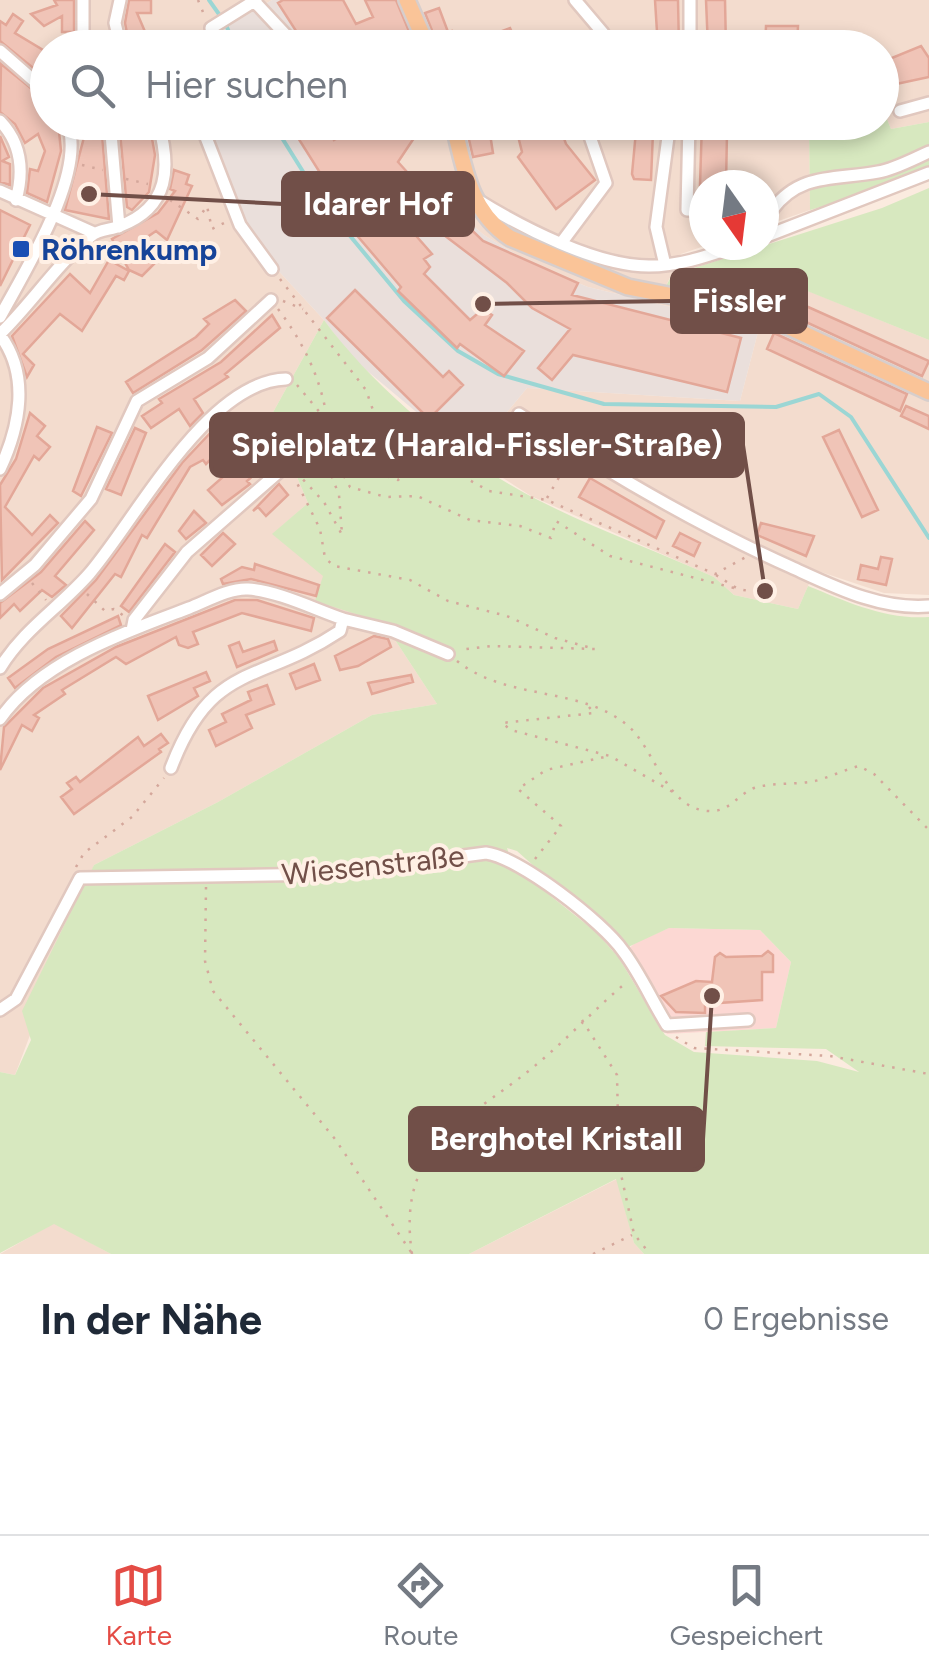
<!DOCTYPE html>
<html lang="de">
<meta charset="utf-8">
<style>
body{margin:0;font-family:Figtree,sans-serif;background:#f2f2f3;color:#1f2937}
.compass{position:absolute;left:689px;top:170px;width:90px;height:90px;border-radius:50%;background:#fff;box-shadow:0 5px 15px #0003;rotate:166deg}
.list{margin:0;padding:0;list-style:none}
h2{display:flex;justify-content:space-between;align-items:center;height:130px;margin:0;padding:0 40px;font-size:42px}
h2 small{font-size:32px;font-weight:400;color:#747a83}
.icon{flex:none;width:55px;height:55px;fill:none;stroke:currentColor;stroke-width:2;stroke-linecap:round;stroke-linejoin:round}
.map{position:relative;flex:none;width:929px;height:1254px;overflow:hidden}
.search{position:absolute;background:#fff;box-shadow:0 5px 15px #0003;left:30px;right:30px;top:30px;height:110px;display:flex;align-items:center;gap:25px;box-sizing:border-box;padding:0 35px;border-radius:55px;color:#747a83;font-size:38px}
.sheet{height:280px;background:#fff}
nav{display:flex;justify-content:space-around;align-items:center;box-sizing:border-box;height:140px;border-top:2px solid #e0e1e3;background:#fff;font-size:28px;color:#747a83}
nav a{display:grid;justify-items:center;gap:5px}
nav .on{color:#e44c45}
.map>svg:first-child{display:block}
.residential{fill:#f3dcce}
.commercial{fill:#fcd8d3}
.industrial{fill:#eadfdb}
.green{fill:#d7e8bf;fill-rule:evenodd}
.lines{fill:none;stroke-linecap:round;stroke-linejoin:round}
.stream{stroke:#9bd6d4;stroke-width:4}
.building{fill:#f0c4b7;stroke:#e3a798;stroke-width:2.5}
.minor-casing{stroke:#e1c8bf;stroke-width:16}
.major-casing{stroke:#d7cecc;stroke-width:20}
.path{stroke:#d4a79b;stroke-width:2.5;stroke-dasharray:2.5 8;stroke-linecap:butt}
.minor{stroke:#fff;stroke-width:11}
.major{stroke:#fac498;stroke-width:15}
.transit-dot{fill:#1a4fb4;stroke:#fff0e5;stroke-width:4}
.labels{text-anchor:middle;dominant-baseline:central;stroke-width:8;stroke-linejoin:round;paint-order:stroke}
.transit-label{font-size:30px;font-weight:bold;fill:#164399;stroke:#fff0e5;text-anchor:start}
.street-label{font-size:30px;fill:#714f48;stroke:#fff0e5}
.leader{fill:none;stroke:#714f48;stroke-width:4}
.callout-dot{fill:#714f48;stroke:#fff0e5;stroke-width:4}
.callout{fill:#714f48;stroke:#714f48;stroke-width:4}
.callout-label{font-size:32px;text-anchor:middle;font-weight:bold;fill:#fff}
</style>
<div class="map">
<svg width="929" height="1254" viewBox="0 0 929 1254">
<rect width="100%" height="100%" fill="#fbebdf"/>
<path class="residential" d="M0 0H272L204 40 203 47 48 48V122L204 123 261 252 324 320 271 416 308 503 273 534 384 623 437 704 372 715 218 802 94 865 15 1075 0 1072Z
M321 0H929V122L891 129 882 107V48H417L411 34 369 47Z
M423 123H809L810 210 764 226V185H704L707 245 681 254 666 286 769 275 929 340V595L884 593 815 570 798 609 734 595 714 577 531 496 470 457 527 388 740 401 759 328 588 287 532 264 484 235 398 162Z
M617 1179 634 1243 644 1254H469Z
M54 1223 111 1254H0Z"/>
<path class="commercial" d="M669 928 760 930 791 962 776 1028 667 1034 619 958 636 942Z"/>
<path class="industrial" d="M272 0H321L330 12 344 2 369 47 411 34 417 47 203 48 204 40Z
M204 123H423L398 162 484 235 532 264 588 287 759 328 740 401 527 388 470 457 353 359 324 320 261 252 243 224Z"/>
<path class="green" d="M882 107 891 129 929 122V168L886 188 810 210 809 123 882 122Z
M929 188V340L770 276 758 304 666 286 672 275 882 208Z
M324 320C372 386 459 459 532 497 590 527 654 550 714 577L734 595 798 609 808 586C848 602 885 620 929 617V1254H644L634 1243 616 1179 469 1254H111L54 1224 0 1253V1072L15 1075 31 1040 22 1011 94 865 218 802 372 715 437 704 384 623 315 601 323 576 272 534 308 503 271 416ZM507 848 517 851 626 948 669 928 760 930 791 962 776 1028 706 1032 705 1046 826 1049 859 1072 817 1061 694 1052 665 1035 619 958 596 932 513 866Z"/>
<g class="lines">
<path class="stream" d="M209 0 221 17
M226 25 236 48
M272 122 322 202 404 301 458 351 498 374 604 404 776 407 819 394 851 417 929 538"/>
</g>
<path class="building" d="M54 0H74V32H62V16L44 26 31 14 57 5Z
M129 0H151V13H137L152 48H130L125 23Z
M283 0H343L356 24 373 17 365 0H396L416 48H307L278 3Z
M655 0H678L679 48H658Z
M706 0H725L726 48H708Z
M439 8 448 32 452 31 458 48H439L425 13Z
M13 14 23 21 15 33 48 53V80L0 41V21L6 25Z
M766 26H798L797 48H765Z
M510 28 519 48H482L500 40 497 33Z
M921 46 929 58V77L887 86 882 62Z
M1 64 48 102V122H58L61 151 47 202 27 193 30 169 38 171 45 151 38 134 25 143 15 124 0 112Z
M88 122H101L109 219 65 210Z
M119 122H149L155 155 149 192 132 210 127 207Z
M288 122H323L334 140 357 126 354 122H418L420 129 398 162 438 206 442 201 483 241 578 283 572 295 741 338 727 392 573 355 552 380 538 368 570 329 532 308 507 283 398 200 401 198 384 173 359 196 379 210 389 205 432 254 424 259 430 267 424 274 470 320 483 309 492 315 485 325 524 351 504 376 460 344 457 348 398 291 401 287 349 226 362 214 350 200 341 206Z
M465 122H558L566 144 595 180 556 209 518 157 522 152 516 128 490 134 493 153 473 157Z
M702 122H780V135L727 133 726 185H700Z
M636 131 653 132 651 180 634 179 632 174Z
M0 136 9 157 2 161 10 164V185L0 182Z
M174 170 189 175 186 184 192 186 167 240 156 231 137 244 156 262 142 276 129 270 112 239 158 213 175 191 170 189Z
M0 210 30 225 0 286Z
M109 260 129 271 124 280 116 276 82 331 60 314 23 354 34 365 27 377 12 336 70 274 90 293Z
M355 290 443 377 449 371 463 385 429 419 327 318Z
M788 298 929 361 922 376 780 310Z
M235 300 246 311 202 350 133 393 126 382 196 337 209 324 204 319Z
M272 315 280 328 225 374 228 377 194 399 203 413 190 426 179 409 151 428 142 416 162 403 159 399 221 362Z
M774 333 907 394 900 411 767 349Z
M906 406 929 416V429L901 416Z
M30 413 45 426 37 436 50 447 39 460 34 456 5 507 32 535 50 515 58 523 2 580 0 485 16 459Z
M97 427 112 433 81 496 73 491Z
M135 428 146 433 121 495 106 489Z
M214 429 227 443 206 464 203 460 190 467 147 538 142 535 121 577 115 574 72 628 61 616 96 580 182 463Z
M839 430 878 510 862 517 823 437Z
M250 443 257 450H268L272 459 247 481 250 484 222 505 208 490 240 462 235 457Z
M590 478 664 521 656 538 579 497Z
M279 484 288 495 266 516 258 507 253 511Z
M194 511 206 523 186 539 179 531Z
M85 521 94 530 55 576 66 585 52 597 42 590 20 611 14 604 0 618V603L41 572Z
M761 523 814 536 806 556 757 535Z
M223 533 235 544 212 566 201 555Z
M680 533 700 543 694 556 673 546Z
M165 544 175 552 129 612 121 606Z
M881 557 892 559 886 585 858 579 861 565 878 569Z
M255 564 319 585 316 596 251 579 223 584 221 579 242 567 254 570Z
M235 600H257L314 618 311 631 242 613 193 632 198 644 188 648 179 645 176 637 126 664 116 657 62 690 65 694 34 715 39 718 32 731 22 725 0 770 4 727 43 688 116 647Z
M118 616 121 625 56 657 15 688 8 678 48 649Z
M374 636 388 639 391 647 358 666 340 670 335 656Z
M274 641 277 650 237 667 229 646 239 642 243 652Z
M314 664 320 680 296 689 290 674Z
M206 672 210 681 194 688 198 696 158 720 148 696Z
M411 675 413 682 372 694 368 683Z
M267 685 274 704 246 715 252 728 216 746 209 730 226 722 222 714 251 700 248 692Z
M161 734 168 743 159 749 161 752 74 814 61 797 72 789 67 783 76 777 80 782 138 737 144 746Z
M768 951 773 955V972H762V1000L705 1004V1013L676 1012 661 996 696 981 712 982 715 957 720 953 726 957 762 956Z"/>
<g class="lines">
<defs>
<path id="minor" d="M83 0V48
M120 0 115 23 121 48
M575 0 603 33
M690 0V48
M254 1 298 48
M214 48 211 28 256 0
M0 51 48 93
M900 111 929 103
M0 121C22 144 24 171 16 200
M110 122 119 227
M200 122 240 225 272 269
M689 122 687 210H704
M0 191 94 233
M476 199C521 227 596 266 649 266 681 266 710 255 740 245
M764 209 772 210C800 172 836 180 878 172 895 169 913 159 929 152
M764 237 929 173
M562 242 606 183 585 122
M665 265 656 227 670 122
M0 317C24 272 88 172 67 122
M0 334C31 304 57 264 91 236 99 229 111 230 120 226 170 207 171 167 158 122
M519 414C607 472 695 524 791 567 835 587 880 610 929 606
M0 469C20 426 30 375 0 335
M0 594 35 565 91 499 137 401 208 358 271 300
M343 619 393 631 448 654
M132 630 134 620 187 552 289 463
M0 668C24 629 59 608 89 574 135 521 207 381 286 379
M0 719C40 661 126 632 189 608 207 601 229 588 248 589 278 591 314 609 343 619L340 631C259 685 212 660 171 768
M0 1010 16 999 80 878 328 874 486 853C519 857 603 922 623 951 640 973 652 1001 667 1025L748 1020"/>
<path id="major" d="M407 0 428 48
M453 122C464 167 469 211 510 238L628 287 759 313 929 392"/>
</defs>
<use href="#minor" class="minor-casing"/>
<use href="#major" class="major-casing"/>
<path class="path" d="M198 0 205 17
M82 165 103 170
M126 179 148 184
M170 200 198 219 207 206 212 229 228 221
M280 279 366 390 374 413 425 455 489 491 547 500 715 574 746 557
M283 301 303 309
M278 309C303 342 321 378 327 419
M297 385 327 421 333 456 350 487 386 497 417 496 470 520 520 526 551 538 556 521 610 556 738 589
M300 421 322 444
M327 421 368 470 398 480 411 470 378 457 374 414
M316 437 339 495 342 534
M323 445 326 427
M291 453 299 420
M296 472 324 502 341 533
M293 475 320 529 325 558 334 566 410 580 448 601 507 616 555 638 595 649 492 646 459 650
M547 498 568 462
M716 575 738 589 761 593
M32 583 46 600
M87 594 105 611 114 609 124 616
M457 661C507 701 580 686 627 725 655 748 665 808 708 811 729 813 737 795 754 788 773 782 796 785 815 781 830 777 844 770 859 766L874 774 929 830
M589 707 594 713 502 723 511 730 610 756 678 795
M535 859 561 826 518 789 546 770 609 756
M76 867 84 853 132 817 164 778
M206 887 205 961 213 991 335 1139 411 1252
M582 1020 617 1075 619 1165 634 1234 650 1254
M676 1037 694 1048 830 1056 929 1074
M412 1254C395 1140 473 1120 543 1059 572 1034 598 1006 628 981
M593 1254 632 1235"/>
<use href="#minor" class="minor"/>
<use href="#major" class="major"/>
</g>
<rect class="transit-dot" x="11" y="239" width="20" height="20" rx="5"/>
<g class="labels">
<g class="transit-label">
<text x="41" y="249">Röhrenkump</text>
</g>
<g class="street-label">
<text transform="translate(373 865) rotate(-6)">Wiesenstraße</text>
</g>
</g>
<path class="leader" d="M89 194L283 204M483 304L672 301M765 591L743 445M712 996L703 1139"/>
<g class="callout-dot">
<circle cx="89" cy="194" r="10"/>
<circle cx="483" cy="304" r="10"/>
<circle cx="765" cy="591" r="10"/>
<circle cx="712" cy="996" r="10"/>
</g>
<g class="callout">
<rect x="283" y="173" width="190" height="62" rx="10"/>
<rect x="672" y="270" width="134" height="62" rx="10"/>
<rect x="211" y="414" width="532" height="62" rx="10"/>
<rect x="410" y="1108" width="293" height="62" rx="10"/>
</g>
<g class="callout-label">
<text x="378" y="215">Idarer Hof</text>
<text x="739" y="312">Fissler</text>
<text x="477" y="456">Spielplatz (Harald-Fissler-Straße)</text>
<text x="556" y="1150">Berghotel Kristall</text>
</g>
</svg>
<svg class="compass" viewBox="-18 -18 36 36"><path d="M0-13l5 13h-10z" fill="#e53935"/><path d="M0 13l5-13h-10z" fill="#747a83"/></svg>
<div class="search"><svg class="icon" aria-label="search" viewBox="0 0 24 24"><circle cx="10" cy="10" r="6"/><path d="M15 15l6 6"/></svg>Hier suchen</div>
</div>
<section class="sheet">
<h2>In der Nähe<small>0 Ergebnisse</small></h2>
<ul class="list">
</ul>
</section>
<nav>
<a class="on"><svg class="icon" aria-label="map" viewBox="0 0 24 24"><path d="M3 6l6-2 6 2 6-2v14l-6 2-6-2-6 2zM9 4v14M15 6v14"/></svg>Karte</a>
<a><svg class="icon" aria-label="directions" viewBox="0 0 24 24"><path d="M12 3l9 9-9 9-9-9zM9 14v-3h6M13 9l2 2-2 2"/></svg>Route</a>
<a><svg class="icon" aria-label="saved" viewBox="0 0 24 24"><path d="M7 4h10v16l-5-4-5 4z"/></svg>Gespeichert</a>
</nav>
